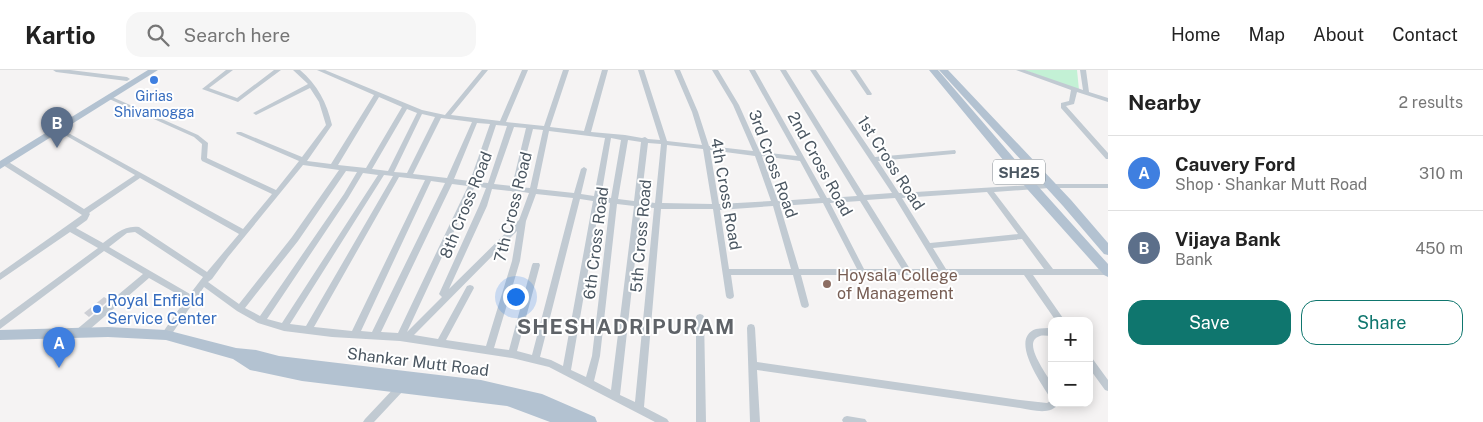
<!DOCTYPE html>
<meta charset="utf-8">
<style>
body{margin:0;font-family:"Public Sans",sans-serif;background:#f6f6f6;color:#222}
.controls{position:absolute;right:15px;bottom:15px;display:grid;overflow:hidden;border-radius:10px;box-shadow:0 2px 12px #0003}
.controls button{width:45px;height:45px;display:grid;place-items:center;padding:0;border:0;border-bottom:1px solid #e0e0e0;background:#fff;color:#222;font:25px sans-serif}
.you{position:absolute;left:515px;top:226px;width:18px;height:18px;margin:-12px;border:4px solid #fff;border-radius:50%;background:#1a73e8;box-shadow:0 0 0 8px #1a73e833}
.badge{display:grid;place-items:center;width:32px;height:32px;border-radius:50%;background:#0f766e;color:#fff;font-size:16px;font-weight:700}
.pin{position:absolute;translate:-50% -41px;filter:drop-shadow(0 1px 2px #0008)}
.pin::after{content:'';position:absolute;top:26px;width:18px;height:15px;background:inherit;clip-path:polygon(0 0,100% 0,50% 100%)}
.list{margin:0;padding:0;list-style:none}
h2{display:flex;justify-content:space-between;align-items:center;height:65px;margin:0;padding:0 20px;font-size:21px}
h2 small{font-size:16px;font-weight:400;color:#767676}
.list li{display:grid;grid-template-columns:32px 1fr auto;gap:15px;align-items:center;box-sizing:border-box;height:75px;padding:0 20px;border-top:1px solid #e0e0e0}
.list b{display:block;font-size:19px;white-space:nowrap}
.list p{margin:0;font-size:16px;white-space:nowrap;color:#767676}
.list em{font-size:16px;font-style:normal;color:#767676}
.actions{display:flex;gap:10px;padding:15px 20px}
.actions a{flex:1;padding:11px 0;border:1px solid #0f766e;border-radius:15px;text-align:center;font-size:18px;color:#0f766e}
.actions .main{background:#0f766e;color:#fff}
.icon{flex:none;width:28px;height:28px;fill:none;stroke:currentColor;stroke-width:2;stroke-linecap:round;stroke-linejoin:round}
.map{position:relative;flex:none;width:1108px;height:352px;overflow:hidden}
header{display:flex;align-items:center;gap:30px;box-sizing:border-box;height:70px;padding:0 25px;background:#fff;border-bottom:1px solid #e0e0e0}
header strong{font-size:24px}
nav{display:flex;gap:28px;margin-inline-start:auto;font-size:18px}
.search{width:350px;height:45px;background:#f6f6f6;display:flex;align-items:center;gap:12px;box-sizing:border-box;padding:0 18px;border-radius:15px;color:#767676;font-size:19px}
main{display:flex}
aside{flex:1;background:#fff}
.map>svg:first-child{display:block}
.green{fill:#c3f1d5}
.building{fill:#cdcfd5}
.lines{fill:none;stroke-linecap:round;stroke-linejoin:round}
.street{fill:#c1cad2;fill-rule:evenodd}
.primary{fill:#b3c2d1;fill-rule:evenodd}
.shop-dot{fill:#3f7fe0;stroke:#fff;stroke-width:2}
.education-dot{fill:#8d6e63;stroke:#fff;stroke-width:2}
.labels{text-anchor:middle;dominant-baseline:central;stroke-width:4;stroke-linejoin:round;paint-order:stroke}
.far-shop-label{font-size:14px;fill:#366cbe;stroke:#fff}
.shield{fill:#fff;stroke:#808990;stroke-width:1}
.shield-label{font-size:15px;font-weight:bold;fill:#4a5661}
.street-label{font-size:16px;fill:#4a5661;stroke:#fff}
.education-label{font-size:16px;fill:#785e54;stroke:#fff;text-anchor:start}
.shop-label{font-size:16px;fill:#366cbe;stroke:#fff;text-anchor:start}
.district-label{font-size:21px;font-weight:bold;letter-spacing:1px;fill:#5f6368;stroke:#fff}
</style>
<header>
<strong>Kartio</strong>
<div class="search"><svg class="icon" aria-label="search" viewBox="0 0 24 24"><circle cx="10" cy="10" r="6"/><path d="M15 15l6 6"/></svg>Search here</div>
<nav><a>Home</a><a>Map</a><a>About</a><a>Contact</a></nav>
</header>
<main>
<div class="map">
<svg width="1108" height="352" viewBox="0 0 1108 352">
<rect width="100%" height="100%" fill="#f5f3f3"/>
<path class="green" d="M1024 0H1077L1079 20Z"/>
<path class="building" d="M104 227 109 230 89 247 84 243Z"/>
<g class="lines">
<path class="street" d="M53 0H70L127 7 130 9 127 11 56 2Z
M226 0H233L209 18 237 28 274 0H281L238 32 202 19Z
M293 0H300C317 14 327 33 332 55L307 91 331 94 374 25 317 0H325L422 40 445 45 482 0H488L451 45 500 51 522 0H528L506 52 544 56 563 0H569L550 57 584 61 602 0H608L591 62 625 65 642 68 645 67 648 69 660 70 638 0H644L667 71 702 75 692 42 674 0H680L698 42 709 76 753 81 733 35 712 0H718L739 35 760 82 797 86 749 0H755L827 128 857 126 780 0H786L864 125 892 123 810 0H816L875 87 955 80 956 82 955 84H953L878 91 899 123 1049 114H1108V118H1049L994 122 1053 199H1108V205H1033L1065 251H1056L1024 205H801L809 235 808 237 805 238 802 237 801 235 793 205H731L734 226 733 228 730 229 727 228 726 226 713 139H661L644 337 667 349 669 352H655L549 297 512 288 400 271 332 267 284 261 258 253 237 241 204 217 169 268 166 269 163 268 162 265 163 262 186 229 149 208 82 266 79 267 76 266 75 263 76 260 143 204 104 181 0 259V250L98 178 70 162 0 210V203L82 145 3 95 2 93 3 91H7L84 139 135 105 56 60 57 59H61L243 159 272 124 202 91 201 89 202 74 194 67 107 28 108 27H112L198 65 208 73 207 88 276 120 299 91 237 64 236 63 237 62H241L302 87 326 55 319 32 310 18 256 45 253 43 308 14ZM379 27 402 37 366 98 338 95ZM407 39 417 43 388 101 372 99ZM422 44 435 47 407 103 394 102ZM441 48 472 52 447 108 413 104ZM477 53 490 54 470 111 454 109ZM496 55 507 56 488 113 477 112ZM514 57 526 58 512 116 494 114ZM533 59 543 60 530 118 518 117ZM549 61 605 68 594 126 581 124 587 99 584 97 581 99 574 123 537 119ZM611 68 621 70 611 128 601 127ZM628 70 641 72 634 131 618 129ZM648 73 661 74 655 133 641 131ZM667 75 703 79 712 134 662 133ZM710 80 755 86 771 131 719 134ZM762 86 800 91 820 128 778 131ZM303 95 339 100 292 167 239 234 208 212 212 209 228 187ZM346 101 357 102 344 124 260 246 245 238 298 171ZM363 103 378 105 282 253 267 249 348 128ZM384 105 393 106 306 256 290 254ZM399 107C408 108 416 109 425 110L352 261 314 257ZM140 108 239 164 207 202 139 157C124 155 114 165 103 173L76 158 87 150 90 144 89 143ZM431 111 445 113 372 262 361 261ZM452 114 468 116 398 263 381 262ZM475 116 486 118 479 136 439 224 442 227 407 262ZM492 119 511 121 514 122 517 121 529 123 519 150 449 219 487 136ZM987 122 1018 164 930 173 902 128ZM536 124 573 128 532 285 517 281 540 195 539 193H533L532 195 509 280 494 278 520 191 526 151ZM895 128 938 199H910L867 130ZM580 129 593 131 563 296 551 290 540 287ZM860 131 902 199H864L830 133ZM600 132 610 133 592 286 586 307 571 300ZM823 133 857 199H799L780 136ZM617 134 634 136 611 320 594 311 600 286ZM773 136 791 199H729L720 140ZM641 137 654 138 635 332 620 325ZM517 161 512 191 486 276 446 270 474 218 473 216 470 215 467 216 438 269 414 265ZM135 162 203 207 190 224 109 177 127 163ZM1022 169 1044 199H946L933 178Z
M850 0H856L872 24 871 25H867Z
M1016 0H1025L1083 20 1080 0H1086L1089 22 1108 28V32L1077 22 1074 34 1066 36 1108 83V89H1106L1061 38V33L1069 31 1071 20Z
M700 244 703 245 704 247 706 352H696V247L697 245Z
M751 254 754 255 755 258 757 292 1020 330 1047 333 1052 330V333H1059C1051 346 1033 340 1020 338L757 300 760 352H750L747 258 748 255Z
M1052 258V266C1048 266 1043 265 1040 266 1020 272 1049 306 1052 315 1053 318 1052 324 1052 327L1049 326C1041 313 1009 268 1036 259 1041 258 1047 258 1052 258Z
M1089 287 1092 288 1108 310V321L1105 320 1089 298Z
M400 314 403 315 404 318 403 321 374 352H363L365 349 397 315Z
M847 346 865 349 867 352H843L842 350 844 347Z"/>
<path class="primary" d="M148 0H158L0 99V91Z
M929 0H938L1036 114 1108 194V207L1104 205 1028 120Z
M939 0H948L1071 130 1108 173V185L1104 184 1063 136Z
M108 257 166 260 236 278 256 280 279 286 481 310 542 324 595 347 597 352H550L507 336 302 311 250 300 233 289 166 270 108 267 0 270V260Z"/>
</g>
<g class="shop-dot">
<circle cx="154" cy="10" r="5"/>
<circle cx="97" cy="239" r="5"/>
</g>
<circle class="education-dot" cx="827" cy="214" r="5"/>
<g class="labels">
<g class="far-shop-label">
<text x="154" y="26">Girias<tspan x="154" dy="16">Shivamogga</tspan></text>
</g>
<rect class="shield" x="993" y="89.5" width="52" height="25" rx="4"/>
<g class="shield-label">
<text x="1019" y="102">SH25</text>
</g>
<g class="street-label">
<text transform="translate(891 93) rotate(57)">1st Cross Road</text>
<text transform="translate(773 94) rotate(70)">3rd Cross Road</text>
<text transform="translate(820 94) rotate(61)">2nd Cross Road</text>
<text transform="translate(726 124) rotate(80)">4th Cross Road</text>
<text transform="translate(466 135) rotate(-68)">8th Cross Road</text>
<text transform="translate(513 137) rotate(-76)">7th Cross Road</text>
<text transform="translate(641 166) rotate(-85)">5th Cross Road</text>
<text transform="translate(596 173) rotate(-83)">6th Cross Road</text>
<text transform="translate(418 292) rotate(7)">Shankar Mutt Road</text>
</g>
<g class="education-label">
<text x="837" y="205">Hoysala College<tspan x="837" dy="18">of Management</tspan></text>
</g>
<g class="shop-label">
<text x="107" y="230">Royal Enfield<tspan x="107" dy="18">Service Center</tspan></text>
</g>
<g class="district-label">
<text x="626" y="256">SHESHADRIPURAM</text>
</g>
</g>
</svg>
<div class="controls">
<button>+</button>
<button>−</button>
</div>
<div class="you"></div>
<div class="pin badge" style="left:59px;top:298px;background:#3f7fe0">A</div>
<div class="pin badge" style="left:57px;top:78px;background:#5c6f8a">B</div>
</div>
<aside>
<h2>Nearby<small>2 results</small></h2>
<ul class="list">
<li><span class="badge" style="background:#3f7fe0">A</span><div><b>Cauvery Ford</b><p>Shop · Shankar Mutt Road</p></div><em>310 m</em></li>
<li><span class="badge" style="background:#5c6f8a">B</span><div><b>Vijaya Bank</b><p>Bank</p></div><em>450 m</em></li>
</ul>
<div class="actions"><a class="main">Save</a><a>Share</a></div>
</aside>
</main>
